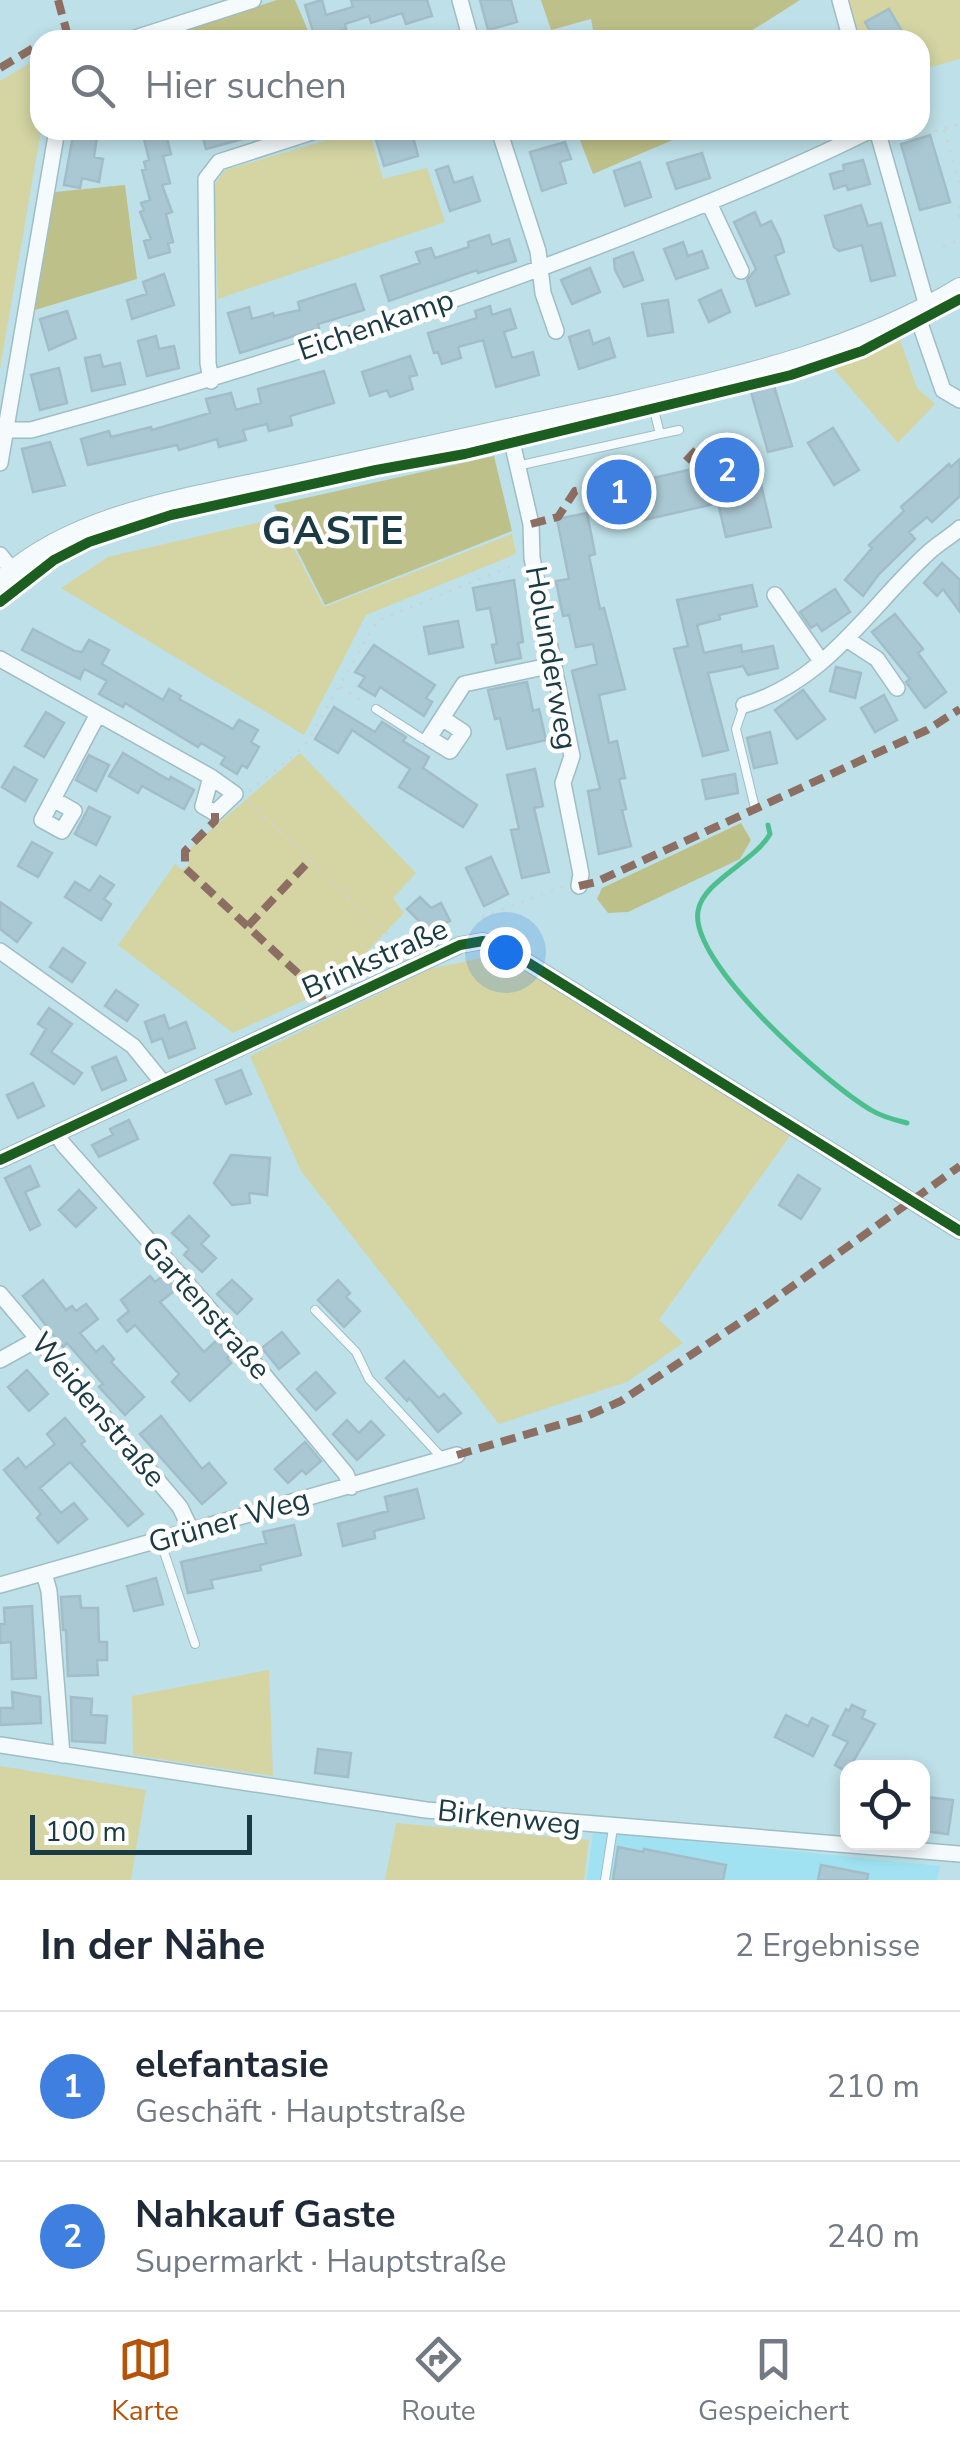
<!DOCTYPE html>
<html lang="de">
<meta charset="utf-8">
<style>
body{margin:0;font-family:"Nunito Sans",sans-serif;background:#f2f2f3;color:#1f2937}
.controls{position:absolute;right:30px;bottom:30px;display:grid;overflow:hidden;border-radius:20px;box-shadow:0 5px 15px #0003}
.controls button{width:90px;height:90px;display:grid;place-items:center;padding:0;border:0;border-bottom:2px solid #e0e1e3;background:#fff;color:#1f2937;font:50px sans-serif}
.scale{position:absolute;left:30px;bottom:25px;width:222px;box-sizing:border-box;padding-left:10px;border:5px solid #1a3b43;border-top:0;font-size:28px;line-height:35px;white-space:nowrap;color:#1a3b43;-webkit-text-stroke:8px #fff;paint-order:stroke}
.you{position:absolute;left:505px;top:952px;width:35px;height:35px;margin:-25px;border:8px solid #fff;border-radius:50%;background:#1a73e8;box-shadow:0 0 0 15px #1a73e833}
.badge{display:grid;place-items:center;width:65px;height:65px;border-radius:50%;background:#b45309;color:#fff;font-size:32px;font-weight:700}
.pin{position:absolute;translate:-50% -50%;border:5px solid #fff;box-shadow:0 2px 10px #0006}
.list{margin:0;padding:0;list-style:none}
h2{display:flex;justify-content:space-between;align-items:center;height:130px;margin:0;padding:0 40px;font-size:42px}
h2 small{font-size:32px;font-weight:400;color:#747a83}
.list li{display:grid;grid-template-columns:65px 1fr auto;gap:30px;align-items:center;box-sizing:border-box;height:150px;padding:0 40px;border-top:2px solid #e0e1e3}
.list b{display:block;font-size:38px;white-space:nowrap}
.list p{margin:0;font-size:32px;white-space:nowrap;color:#747a83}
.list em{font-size:32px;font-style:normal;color:#747a83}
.icon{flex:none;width:55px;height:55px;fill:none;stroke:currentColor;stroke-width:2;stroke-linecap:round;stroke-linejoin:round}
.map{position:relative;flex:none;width:960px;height:1880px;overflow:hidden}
.search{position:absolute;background:#fff;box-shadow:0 5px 15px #0003;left:30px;right:30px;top:30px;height:110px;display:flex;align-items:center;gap:25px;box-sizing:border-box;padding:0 35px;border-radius:30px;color:#747a83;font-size:38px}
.sheet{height:430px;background:#fff}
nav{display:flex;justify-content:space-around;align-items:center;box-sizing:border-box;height:140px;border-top:2px solid #e0e1e3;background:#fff;font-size:28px;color:#747a83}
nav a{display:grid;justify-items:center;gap:5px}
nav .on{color:#b45309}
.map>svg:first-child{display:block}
.built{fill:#a0e2f1}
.green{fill:#d4d5a3}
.forest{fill:#bec089}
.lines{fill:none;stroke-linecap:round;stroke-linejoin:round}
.stream{stroke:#4dbe8e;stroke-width:5}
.building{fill:#aac8d3;stroke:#a2bdc8;stroke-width:2.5}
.service-casing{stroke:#9fbdc5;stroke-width:10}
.minor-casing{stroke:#9fbdc5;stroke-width:18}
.tertiary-casing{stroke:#9fbdc5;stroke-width:22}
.path{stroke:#cad4d7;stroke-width:2.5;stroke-dasharray:2.5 8;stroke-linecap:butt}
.service{stroke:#f5fafc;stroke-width:8}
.minor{stroke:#f5fafc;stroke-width:15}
.tertiary{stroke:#f5fafc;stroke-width:20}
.quiet{stroke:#8d6e63;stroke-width:8;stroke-dasharray:15 8;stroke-linecap:butt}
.cycleway-casing{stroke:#fff;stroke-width:16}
.cycleway{stroke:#1b5e20;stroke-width:10}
.labels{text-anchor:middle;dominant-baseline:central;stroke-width:9;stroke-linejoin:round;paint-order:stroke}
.street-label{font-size:30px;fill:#1a3b43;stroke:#fff}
.district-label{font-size:40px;font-weight:bold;letter-spacing:2.5px;fill:#1a3b43;stroke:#fff}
</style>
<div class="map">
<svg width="960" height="1880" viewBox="0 0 960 1880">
<rect width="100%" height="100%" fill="#bee0e8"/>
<path class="built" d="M593 1831 940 1866 937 1880H587Z"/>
<path class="green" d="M849 0H960V59L920 70V40H859Z
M40 57 41 130 0 369V81Z
M362 130H369L383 179 427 168 445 222 218 299 214 186 225 170Z
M900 340 917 388 935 404 898 443 832 367Z
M278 518 324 607 512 534 516 554 366 615 304 735 61 588 108 557Z
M300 753 416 873 393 898 404 913 328 992 325 991 233 1033 118 945 175 864 182 870 188 865 191 847Z
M481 958 514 962 792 1133 659 1320 683 1343 627 1382 499 1424 301 1171 250 1056 430 969Z
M269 1670 273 1776 133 1755 132 1696Z
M0 1766 146 1790 131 1880H0Z
M396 1823 589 1840 584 1880H385Z"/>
<path class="forest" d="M277 0H295L312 40H167L166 36Z
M541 0H800L737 40H595L591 19 551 30Z
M576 130H696L593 174Z
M125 185 137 279 35 310 55 192Z
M494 456 512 531 325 605 274 505Z
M741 823 751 840 740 859 628 912 608 913 597 899 602 888Z"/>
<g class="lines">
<path class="stream" d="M768 825 770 834C754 862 703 881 698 911 689 963 827 1084 871 1110 882 1117 895 1120 907 1123"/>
</g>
<path class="building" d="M322 0 326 15 353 7 351 0H427L432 16 406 24 402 13 371 23 369 16 345 24 346 29 315 38 305 5Z
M480 0H511L517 22 488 30Z
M889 9 907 40H875L865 22Z
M74 130H98L94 157 103 159 99 182 82 178 80 188 64 185Z
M142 130H165L171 154 163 156 170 183 162 185 172 212 166 214 173 242 168 243 170 252 149 258 144 241 151 239 140 212 144 210 141 203 150 200 142 170 146 169 144 162 149 160Z
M201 130H261V134L206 149Z
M394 130 396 138 412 133 418 156 384 166 375 136Z
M930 135 950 202 920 210 901 144Z
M565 142 571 159 560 162 566 183 542 191 530 152Z
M702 153 710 178 676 189 667 163Z
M863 160 870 184 848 190 846 185 834 189 830 174 844 170 843 165Z
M640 162 651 197 625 206 614 171Z
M448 166 454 183 472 177 480 201 450 211 436 170Z
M861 205 868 226 881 223 895 275 871 281 862 245 839 251 834 247 825 216Z
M755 212 761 226 771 221 780 239 784 252 775 256 789 294 756 306 747 280 756 269 734 222Z
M489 235 492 245 509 239 516 261 478 273 477 270 389 301 381 276 420 263 416 252 431 248 435 258 469 247 468 242Z
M683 242 688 256 702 251 708 268 676 279 664 249Z
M633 252 643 280 624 287 615 270 614 259Z
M590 268 600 292 572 304 561 280Z
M164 274 174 305 132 319 127 300 147 294 143 282Z
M355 284 364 310 318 324 319 328 240 353 228 313 249 307 252 319 273 313 274 316 300 310 298 302Z
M721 290 730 312 709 322 699 300Z
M668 300 673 332 648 336 642 304Z
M490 306 492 315 510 309 516 328 504 332 512 358 533 352 539 375 496 387 483 340 458 347 461 358 442 364 438 352 434 353 428 333 477 318 475 311Z
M67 311 76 338 49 350 40 319Z
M589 330 593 344 609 338 615 357 579 369 569 337Z
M156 336 159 349 174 346 179 368 147 376 138 341Z
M100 355 103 367 120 363 125 384 92 391 85 358Z
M410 356 417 375 409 377 413 389 390 397 387 390 370 396 362 372Z
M59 368 67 403 40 410 31 375Z
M324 371 334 403 290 416 292 425 269 431 267 424 243 430 246 440 219 447 217 439 179 450 177 445 88 465 81 439 109 431 111 437 151 427 152 430 210 413 206 399 231 393 236 410 261 403 258 389Z
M774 386 792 446 768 452 751 392Z
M833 428 859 470 834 485 808 443Z
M50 442 65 485 33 492 22 449Z
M753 450 771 527 726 537 718 503 614 527 605 489 710 465 709 460Z
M960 459V496L932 522 927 517 909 532 915 539 879 574 863 596 845 580 872 548 869 545 904 511 901 507 949 464 951 467Z
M587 513 595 554 589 556 600 609 604 608 625 689 599 695 609 743 617 741 625 778 619 779 626 809 622 810 631 846 599 854 588 791 600 789 572 671 597 664 593 644 576 647 569 615 563 616 556 581 569 579 557 519Z
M942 563 960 580V612L943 589 937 596 924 583Z
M514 580 523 642 518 643 521 658 496 663 492 645 497 644 490 608 477 610 473 588Z
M752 585 757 606 719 615 720 619 697 625 704 653 741 645 742 652 773 646 778 668 748 675 743 666 708 673 728 750 703 756 674 649 688 646 677 600Z
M835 589 850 612 822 631 817 624 811 628 800 612Z
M895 614 923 649 918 653 946 692 925 708 906 682 910 679 872 632Z
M458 621 463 647 429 654 424 627Z
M33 629 75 651 82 652 89 640 109 650 102 664 163 700 169 689 181 696 179 699 233 729 239 720 258 730 251 742 259 747 247 768 242 765 237 774 221 764 225 757 201 743 198 747 125 703 123 707 99 694 107 681 84 669 80 679 22 650Z
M374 645 435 685 426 698 432 702 424 716 380 687 375 696 359 686 365 677 355 672Z
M836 667 861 673 855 698 830 691Z
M527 682 533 711 539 709 546 740 507 749 500 718 495 719 488 690Z
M803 690 825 719 797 739 775 710Z
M884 695 897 720 875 732 861 708Z
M334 707 375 732 382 722 406 737 403 741 429 757 423 768 477 805 463 827 399 787 410 769 352 730 338 753 315 739Z
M46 712 64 723 44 757 25 746Z
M770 732 777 763 754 768 747 738Z
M123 753 169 780 171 777 194 790 184 809 142 786 138 793 109 776Z
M89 755 109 765 96 791 76 780Z
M14 767 37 780 25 801 2 787Z
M535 769 543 806 534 808 549 872 522 878 511 830 519 829 507 775Z
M735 774 738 793 706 799 702 780Z
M89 807 110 817 96 845 75 834Z
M32 842 52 853 38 877 18 866Z
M491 857 508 894 484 906 466 868Z
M100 876 114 885 104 899 111 904 101 920 65 897 75 882 90 891Z
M420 897 431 908 441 903 450 921 429 931 407 909Z
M0 902 31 923 17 942 0 929Z
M63 948 85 963 72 982 50 967Z
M116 990 138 1005 127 1021 105 1006Z
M49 1008 72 1024 51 1052 82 1073 74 1084 31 1054 46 1029 38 1024Z
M164 1015 169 1029 186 1022 195 1048 169 1058 162 1038 152 1042 145 1022Z
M116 1057 126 1080 102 1090 92 1067Z
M241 1070 251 1094 226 1104 216 1080Z
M33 1083 44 1106 18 1118 7 1095Z
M129 1120 138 1139 99 1157 92 1145 113 1135 110 1129Z
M231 1155 270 1158 267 1195 249 1193 250 1203 232 1205 214 1183Z
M30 1166 39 1186 25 1192 40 1225 30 1230 5 1178Z
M798 1175 820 1189 801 1219 779 1205Z
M79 1190 96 1208 76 1227 59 1210Z
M189 1216 209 1236 201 1244 216 1258 202 1272 184 1255 189 1249 172 1233Z
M164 1275 177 1289 160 1302 204 1352 217 1340 230 1355 227 1358 231 1363 190 1401 172 1382 179 1374 135 1325 127 1332 118 1320 129 1311 121 1300 150 1276 155 1282Z
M43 1280 66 1310 72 1306 76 1311 86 1304 98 1319 80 1333 96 1352 103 1346 114 1359 111 1362 144 1397 125 1415 99 1387 103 1384 67 1343 63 1347 23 1296Z
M232 1280 252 1299 237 1314 217 1294Z
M338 1280 350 1293 346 1297 360 1311 344 1327 318 1300Z
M282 1332 299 1353 279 1369 262 1348Z
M404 1361 439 1398 444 1394 461 1413 438 1432 409 1398 407 1401 386 1378Z
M27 1370 48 1394 29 1411 8 1387Z
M316 1372 335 1393 316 1410 297 1389Z
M161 1416 202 1469 209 1463 226 1483 202 1504 140 1434Z
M65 1418 85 1441 81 1444 143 1514 128 1526 70 1462 40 1488 61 1513 74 1503 87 1519 58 1543 37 1518 41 1514 4 1470 18 1458 26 1468 55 1444 47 1434Z
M347 1420 359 1433 371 1421 384 1435 357 1460 333 1434Z
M305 1442 321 1461 306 1474 302 1470 288 1483 275 1469Z
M417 1489 424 1518 374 1531 375 1538 343 1546 338 1524 388 1511 385 1497Z
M294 1525 301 1555 260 1565 261 1570 211 1580 213 1588 188 1593 181 1562 266 1543 263 1532Z
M156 1578 163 1604 134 1611 127 1586Z
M80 1596 81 1608H98L99 1642H107V1660H97L98 1675 68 1676 66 1630H63L61 1597Z
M32 1606 36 1678 12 1679 11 1642 0 1643V1624H5L4 1608Z
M12 1692 40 1697 41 1723 0 1725V1708H13Z
M71 1697 92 1699 91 1715 107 1716 105 1743 72 1741Z
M852 1705 865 1711 862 1718 875 1724 847 1772 835 1765 848 1742 833 1735 846 1709 849 1711Z
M786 1715 808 1726 812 1718 828 1726 813 1756 775 1737Z
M318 1749 351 1753 348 1777 315 1773Z
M927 1797 953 1800 948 1834 922 1831V1803L926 1804Z
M618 1847 643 1852 644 1849 726 1865 723 1880H613Z
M821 1865 868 1874 867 1880H818Z"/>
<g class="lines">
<defs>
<path id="service" d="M660 434 679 430
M517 466 660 434 652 402
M744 705 736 729 755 808
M376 709 423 739 428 738
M315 1310 356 1352 369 1379 444 1460
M160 1540 195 1644
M605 1880 613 1828"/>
<path id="minor" d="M460 0 471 40
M840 0 851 40
M129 40 253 0
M499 130 538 251 543 293 556 331
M877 130 927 306
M709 203 741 271
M916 312 943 390 960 400
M211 381 208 363 206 179 219 162 318 130
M509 429 531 524 532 558 572 756 563 783 581 874 579 886
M6 430H31C238 373 442 309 642 229 719 199 797 167 871 130
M0 463 57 130
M0 555 12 570
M775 595 821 661
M848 640 877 659 897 688
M0 659 211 777 235 794 215 813 203 806 211 777
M744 705C827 681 869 607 929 552 939 543 950 537 960 528
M442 718 463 732 450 751 429 738 464 684 553 665
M53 799 74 811 62 831 42 820 98 714
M0 951 133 1046 163 1083
M57 1133 63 1144 206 1305 346 1474 351 1487
M0 1160 460 945 483 941 503 947 960 1231
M0 1294 180 1507 191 1530
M0 1360 38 1339
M44 1573 49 1591 62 1755
M0 1585 457 1455
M0 1745 426 1810 960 1854"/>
<path id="tertiary" d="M0 582C73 512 201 496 297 475 401 453 505 430 609 407 730 379 853 353 960 288"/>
</defs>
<use href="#service" class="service-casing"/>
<use href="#minor" class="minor-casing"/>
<use href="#tertiary" class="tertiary-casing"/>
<path class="path" d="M944 130 960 186
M894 142 960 124
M960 206 957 209 960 218
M943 246 960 240
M340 687 367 704
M249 791 304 747 377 621 516 564
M249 802 406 952
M482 917 564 886"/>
<use href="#service" class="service"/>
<use href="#minor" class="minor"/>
<use href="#tertiary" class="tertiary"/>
<path class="quiet" d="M58 0 69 40
M0 68 40 44
M686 461 698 448
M531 524 558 517 575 491 598 486
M215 813V821L185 851V868L319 993 327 1007
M579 886 596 882 927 730 960 709
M248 926 311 859
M457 1455 585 1417 621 1401 765 1306 960 1166"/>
<defs>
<path id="cycleway" d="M0 602 54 560 89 542 171 515 376 470 465 454 791 375 862 351 960 299
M0 1160 460 945 483 941 503 947 960 1231"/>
</defs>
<use href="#cycleway" class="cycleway-casing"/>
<use href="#cycleway" class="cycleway"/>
</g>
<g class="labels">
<g class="street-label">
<text transform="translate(376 325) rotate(-19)">Eichenkamp</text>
<text transform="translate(551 658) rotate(80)">Holunderweg</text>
<text transform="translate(375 959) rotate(-24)">Brinkstraße</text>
<text transform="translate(206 1308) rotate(49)">Gartenstraße</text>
<text transform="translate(98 1410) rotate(50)">Weidenstraße</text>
<text transform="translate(229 1521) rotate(-16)">Grüner Weg</text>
<text transform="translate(509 1818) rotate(6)">Birkenweg</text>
</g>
<g class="district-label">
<text x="334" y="531">GASTE</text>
</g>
</g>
</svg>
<div class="controls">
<button><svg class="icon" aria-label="locate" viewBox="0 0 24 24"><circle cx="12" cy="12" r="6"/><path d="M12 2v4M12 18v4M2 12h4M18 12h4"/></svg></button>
</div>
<div class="scale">100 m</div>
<div class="you"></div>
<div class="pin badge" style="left:619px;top:492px;background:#3f7fe0">1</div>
<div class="pin badge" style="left:727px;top:470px;background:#3f7fe0">2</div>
<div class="search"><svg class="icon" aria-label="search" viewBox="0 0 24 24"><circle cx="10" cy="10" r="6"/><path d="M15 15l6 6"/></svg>Hier suchen</div>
</div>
<section class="sheet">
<h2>In der Nähe<small>2 Ergebnisse</small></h2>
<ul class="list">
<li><span class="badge" style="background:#3f7fe0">1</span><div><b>elefantasie</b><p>Geschäft · Hauptstraße</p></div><em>210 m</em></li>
<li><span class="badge" style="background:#3f7fe0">2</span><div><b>Nahkauf Gaste</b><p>Supermarkt · Hauptstraße</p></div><em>240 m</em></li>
</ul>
</section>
<nav>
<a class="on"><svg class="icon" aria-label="map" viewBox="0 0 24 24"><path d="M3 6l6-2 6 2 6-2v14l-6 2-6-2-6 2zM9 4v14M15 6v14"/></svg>Karte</a>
<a><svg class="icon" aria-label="directions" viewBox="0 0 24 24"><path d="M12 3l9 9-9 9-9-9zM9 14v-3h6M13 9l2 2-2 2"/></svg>Route</a>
<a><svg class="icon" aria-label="saved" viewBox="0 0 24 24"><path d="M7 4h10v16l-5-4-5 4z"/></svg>Gespeichert</a>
</nav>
